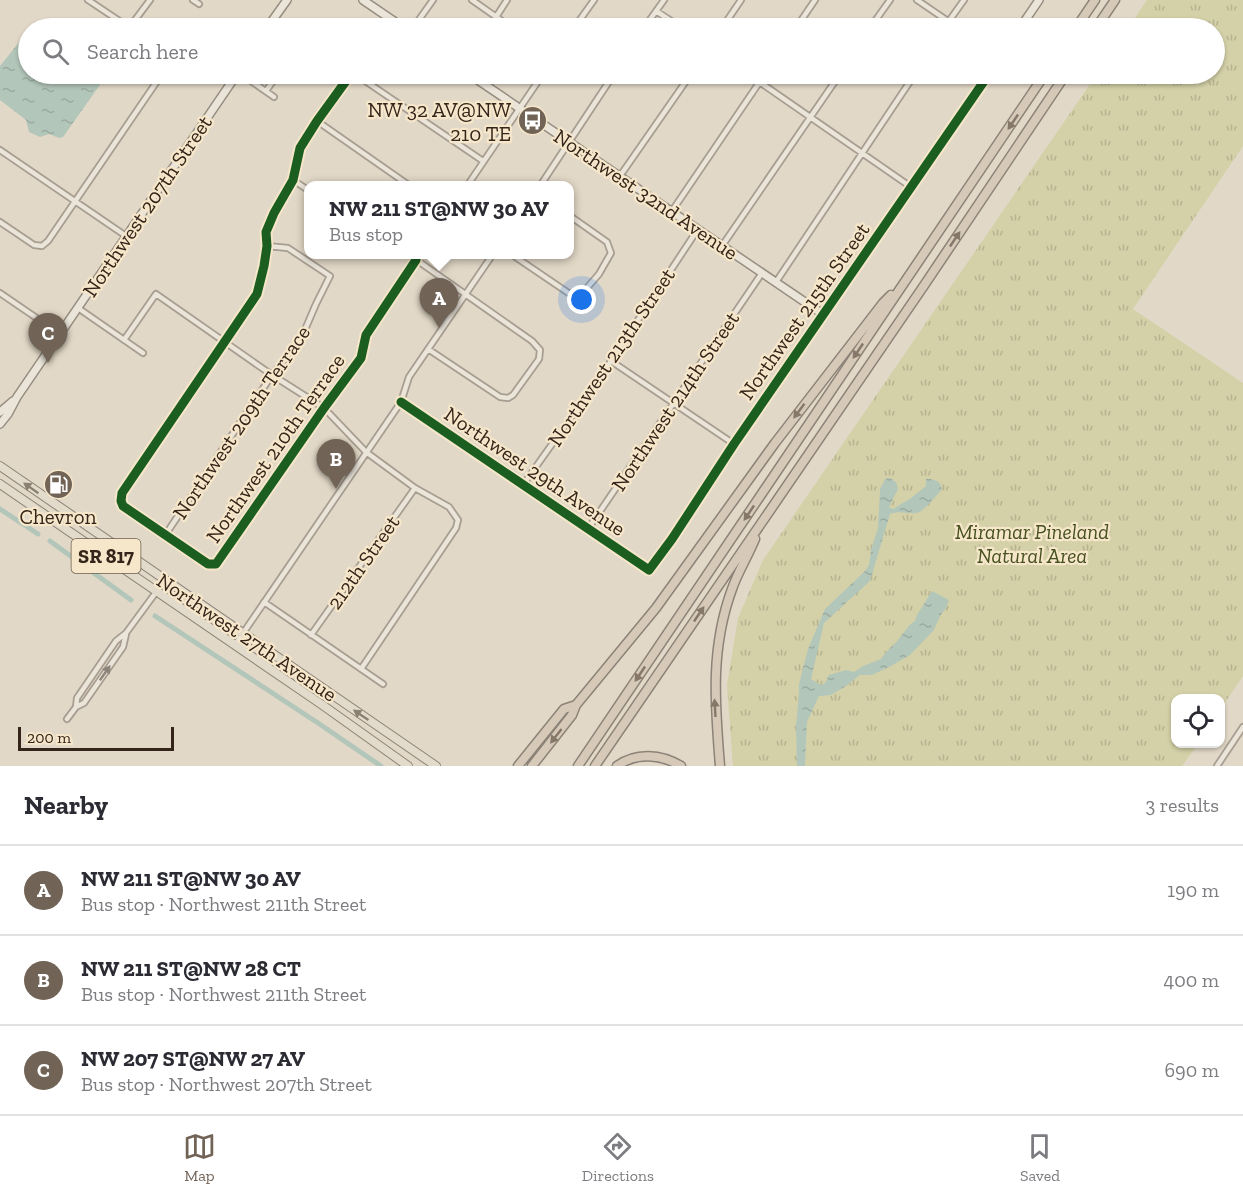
<!DOCTYPE html>
<meta charset="utf-8">
<style>
body{margin:0;font-family:"Zilla Slab",serif;background:#f2f2f3;color:#2b2b33}
.controls{position:absolute;right:18px;bottom:18px;display:grid;overflow:hidden;border-radius:12px;box-shadow:0 2px 4px #0004}
.controls button{width:54px;height:54px;display:grid;place-items:center;padding:0;border:0;border-bottom:2px solid #e1e1e2;background:#fff;color:#2b2b33;font:30px sans-serif}
.scale{position:absolute;left:18px;bottom:15px;width:156px;box-sizing:border-box;padding-left:6px;border:3px solid #34251a;border-top:0;font-size:16px;line-height:21px;white-space:nowrap;color:#34251a;-webkit-text-stroke:4px #f6e7ca;paint-order:stroke}
.you{position:absolute;left:582px;top:300px;width:21px;height:21px;margin:-15px;border:4px solid #fff;border-radius:50%;background:#1a73e8;box-shadow:0 0 0 9px #1a73e833}
.badge{display:grid;place-items:center;width:39px;height:39px;border-radius:50%;background:#716457;color:#fff;font-size:20px;font-weight:700}
.pin{position:absolute;translate:-50% -50px;filter:drop-shadow(0 2px 3px #0008)}
.pin::after{content:'';position:absolute;top:32px;width:21px;height:18px;background:inherit;clip-path:polygon(0 0,100% 0,50% 100%)}
.popup{position:absolute;left:304px;top:181px;width:270px;height:78px;box-sizing:border-box;display:grid;place-content:center;border-radius:12px;background:#fff;filter:drop-shadow(0 2px 4px #0005);font-size:20px;white-space:nowrap;color:#7c7c81}
.popup b{font-size:22px;color:#2b2b33}
.popup::after{content:'';position:absolute;left:50%;top:100%;margin-left:-12px;border:12px solid transparent;border-top-color:#fff}
.list{margin:0;padding:0;list-style:none}
h2{display:flex;justify-content:space-between;align-items:center;height:78px;margin:0;padding:0 24px;font-size:26px}
h2 small{font-size:20px;font-weight:400;color:#7c7c81}
.list li{display:grid;grid-template-columns:39px 1fr auto;gap:18px;align-items:center;box-sizing:border-box;height:90px;padding:0 24px;border-top:2px solid #e1e1e2}
.list b{display:block;font-size:22px;white-space:nowrap}
.list p{margin:0;font-size:20px;white-space:nowrap;color:#7c7c81}
.list em{font-size:20px;font-style:normal;color:#7c7c81}
.icon{flex:none;width:33px;height:33px;fill:none;stroke:currentColor;stroke-width:2;stroke-linecap:round;stroke-linejoin:round}
.map{position:relative;flex:none;width:1243px;height:766px;overflow:hidden}
.search{position:absolute;background:#fff;box-shadow:0 2px 4px #0004;left:18px;right:18px;top:18px;height:66px;display:flex;align-items:center;gap:15px;box-sizing:border-box;padding:0 21px;border-radius:33px;color:#7c7c81;font-size:22px}
.sheet{height:348px;background:#fff}
nav{display:flex;justify-content:space-around;align-items:center;box-sizing:border-box;height:84px;border-top:2px solid #e1e1e2;background:#fff;font-size:16px;color:#7c7c81}
nav a{display:grid;justify-items:center;gap:3px}
nav .on{color:#716457}
.map>svg:first-child{display:block}
.park{fill:url(#park-tufts)}
.water{fill:url(#water-ripples)}
.lines{fill:none;stroke-linecap:round;stroke-linejoin:round}
.canal{stroke:#b3c6ba;stroke-width:5}
.street-casing{stroke:#a79d91;stroke-width:8}
.secondary-casing{stroke:#968d81;stroke-width:10}
.primary-casing{stroke:#8c8378;stroke-width:10}
.highway-casing{stroke:#8c8378;stroke-width:11}
.street{stroke:#eae4d9;stroke-width:4.5}
.secondary{stroke:#eae4d9;stroke-width:7}
.primary{stroke:#e2daca;stroke-width:8}
.highway{stroke:#d6c9b8;stroke-width:8}
.cycleway-casing{stroke:#f6e7ca;stroke-width:13}
.cycleway{stroke:#1b5e20;stroke-width:9}
.oneway{fill:#857769}
.oneway2{fill:#8b8072}
.oneway3{fill:#8f847a}
.labels{text-anchor:middle;dominant-baseline:central;stroke-width:4.5;stroke-linejoin:round;paint-order:stroke}
.shield{fill:#f6e7ca;stroke:#6e5f4f;stroke-width:1.5}
.shield-label{font-size:20px;font-weight:bold;fill:#34251a}
.poi-label{font-size:21px;fill:#34251a;stroke:#f6e7ca;text-anchor:end}
.street-label{font-size:21px;fill:#34251a;stroke:#f6e7ca}
.park-label{font-size:21px;font-style:italic;fill:#475120;stroke:#f6e7ca}
</style>
<div class="map">
<svg width="1243" height="766" viewBox="0 0 1243 766">
<defs>
<pattern id="park-tufts" width="24" height="20" patternUnits="userSpaceOnUse" patternTransform="scale(1.5)"><rect width="24" height="20" fill="#d4d1a8"/><path d="M3 7l-1-3M5 7V3M7 7l1-3M15 17l-1-3M17 17v-4M19 17l1-3" fill="none" stroke="#b7b390"/></pattern>
<pattern id="water-ripples" width="26" height="14" patternUnits="userSpaceOnUse" patternTransform="scale(1.5)"><rect width="26" height="14" fill="#b3c6ba"/><path d="M2 4q2-2 4 0t4 0M15 11q2-2 4 0t4 0" fill="none" stroke="#9baa9f"/></pattern>
</defs>
<rect width="100%" height="100%" fill="#e2d8c7"/>
<path class="park" d="M1147 0H1243V146L1133 309 1243 383V676L1221 709 1220 698H1176V744H1198L1182 766H733L727 685 738 618 763 560 1097 74H1214V28H1128Z"/>
<path class="water" d="M28 31V74H104L102 82 63 137 59 138 49 134 40 137 29 132 26 120 0 100V66Z
M890 478 896 482 898 489 889 507 893 509 911 498 926 486V479H931L939 482 942 489C936 496 924 512 916 513 906 514 900 510 890 514L870 581 824 623 811 679 821 685 825 683 829 675 846 670 854 672 863 666 881 659C886 650 895 645 901 636 906 630 908 625 915 621L917 615 932 591 949 600 946 608 940 616 934 630 910 655 889 667 872 675H860L846 686 831 695 819 696 807 722 805 766H797L796 726 799 694V684L808 649 825 609 865 571 869 565 871 550 878 528 880 489 885 479Z"/>
<g class="lines">
<path class="canal" d="M0 509 38 534
M50 541 131 600
M155 616 318 723 381 766"/>
<defs>
<path id="street" d="M88 0 130 28
M193 0 199 4
M472 0 512 28
M917 0 958 28
M656 11 682 28
M496 17 507 0
M271 23 280 28
M129 28 150 0
M381 28 388 18
M413 28 433 0
M574 28 594 0
M644 28 664 0
M722 28 741 0
M796 28 815 0
M870 28 890 0
M944 28 964 0
M241 74 274 97
M351 74 317 121 300 148 293 180 274 213 266 232 267 246 264 266 257 294 122 493 121 501 123 506 208 564H216L324 408 361 358 366 335 416 260
M355 74 483 161
M748 74 911 187
M266 91 278 74
M317 121 410 186
M0 150 126 236
M620 176 691 74
M293 180 308 190
M467 186 543 74
M540 186 614 74
M672 211 765 74
M0 222 34 245 42 246 48 241 162 74
M722 246 840 74
M408 254 532 341 540 350 539 359 513 395 508 398 500 397 428 349
M511 254 570 294 586 289 599 274 611 253 607 242 570 216
M776 282 915 74
M0 293 60 334
M78 308 143 353
M124 340 156 294 272 375 324 408 366 452 415 488 449 507 458 520 456 528 361 669
M611 361 734 444
M401 402 649 570
M523 485 611 361 698 229
M588 529 762 273
M166 534 272 375 301 339 316 304 330 276 288 248 267 246
M264 602 383 684
M311 635 415 488
M235 645 401 402 409 377 493 254
M76 707 84 703 123 647 126 634
M67 719 76 707 77 698 116 641 126 633 165 580
M1217 766 1243 727"/>
<path id="secondary" d="M363 0 404 28
M267 28 287 0
M1020 28 1039 0
M469 74 824 315
M0 412 13 401
M0 424 8 414 17 397 237 74
M649 570 672 539 734 444 989 74"/>
<path id="primary" d="M0 466 436 766
M0 484 321 704 408 766"/>
<path id="highway" d="M1076 28 1095 0
M1096 28 1115 0
M518 766 564 709 576 705
M532 766 572 715 576 705 656 608 775 443 883 303 891 295
M578 766 1045 74
M595 766 923 287 1066 74
M617 766C636 752 661 754 681 766
M720 766C715 704 710 649 732 589 738 572 748 556 755 539"/>
</defs>
<use href="#street" class="street-casing"/>
<use href="#secondary" class="secondary-casing"/>
<use href="#primary" class="primary-casing"/>
<use href="#highway" class="highway-casing"/>
<use href="#street" class="street"/>
<use href="#secondary" class="secondary"/>
<use href="#primary" class="primary"/>
<use href="#highway" class="highway"/>
<defs>
<path id="cycleway" d="M351 74 317 121 300 148 293 180 274 213 266 232 267 246 264 266 257 294 122 493 121 501 123 506 208 564H216L324 408 361 358 366 335 416 260
M401 402 649 570 672 539 734 444 989 74"/>
</defs>
<use href="#cycleway" class="cycleway-casing"/>
<use href="#cycleway" class="cycleway"/>
</g>
<defs><path id="oneway-solid" d="M-6-.8H1V-3.2L6.5 0L1 3.2V.8H-6Z" transform="scale(1.5)"/></defs>
<g class="oneway">
<use href="#oneway-solid" transform="translate(1013 122) rotate(124)"/>
<use href="#oneway-solid" transform="translate(955 239) rotate(-56)"/>
<use href="#oneway-solid" transform="translate(858 351) rotate(124)"/>
<use href="#oneway-solid" transform="translate(799 411) rotate(127)"/>
<use href="#oneway-solid" transform="translate(749 513) rotate(124)"/>
<use href="#oneway-solid" transform="translate(699 614) rotate(-56)"/>
<use href="#oneway-solid" transform="translate(640 674) rotate(124)"/>
<use href="#oneway-solid" transform="translate(715 708) rotate(-93)"/>
<use href="#oneway-solid" transform="translate(556 736) rotate(128)"/>
</g>
<g class="oneway2">
<use href="#oneway-solid" transform="translate(31 488) rotate(-145)"/>
<use href="#oneway-solid" transform="translate(361 715) rotate(-146)"/>
</g>
<use class="oneway3" href="#oneway-solid" transform="translate(105 673) rotate(-55)"/>
<defs>
<symbol id="bus-disc" viewBox="-11 -11 22 22"><circle r="9.5" fill="#716457" stroke="#f6e7ca"/><path d="M-5-6H5V4H4V6H2V4H-2V6H-4V4H-5ZM-3.5-4V0h7V-4ZM-3.5 1.2v1.5H-2V1.2ZM2 1.2v1.5H3.5V1.2Z" fill="#fff"/></symbol>
<symbol id="fuel-disc" viewBox="-11 -11 22 22"><circle r="9.5" fill="#716457" stroke="#f6e7ca"/><path d="M-5.5-6h7V0h2V4h1.3V-2.5L3-4.5l.8-.8L6-3V5H2.5V1h-1V6h-7ZM-4.2-4.7v3.2H.2V-4.7Z" fill="#fff"/></symbol>
</defs>
<g fill-rule="evenodd">
<use href="#bus-disc" x="516" y="104" width="33" height="33"/>
<use href="#fuel-disc" x="42" y="468" width="33" height="33"/>
</g>
<g class="labels">
<rect class="shield" x="71.5" y="539" width="69" height="34" rx="4.5"/>
<g class="shield-label">
<text x="106" y="556">SR 817</text>
</g>
<g class="poi-label">
<text x="511" y="109">NW 32 AV@NW<tspan x="511" dy="24">210 TE</tspan></text>
<text x="58" y="516" text-anchor="middle">Chevron</text>
</g>
<g class="street-label">
<text transform="translate(646 194) rotate(34)">Northwest 32nd Avenue</text>
<text transform="translate(147 206) rotate(-56)">Northwest 207th Street</text>
<text transform="translate(804 311) rotate(-55)">Northwest 215th Street</text>
<text transform="translate(611 357) rotate(-56)">Northwest 213th Street</text>
<text transform="translate(675 401) rotate(-56)">Northwest 214th Street</text>
<text transform="translate(241 422) rotate(-56)">Northwest 209th Terrace</text>
<text transform="translate(275 448) rotate(-55)">Northwest 210th Terrace</text>
<text transform="translate(535 471) rotate(34)">Northwest 29th Avenue</text>
<text transform="translate(363 562) rotate(-55)">212th Street</text>
<text transform="translate(247 637) rotate(34)">Northwest 27th Avenue</text>
</g>
<g class="park-label">
<text x="1032" y="531">Miramar Pineland<tspan x="1032" dy="24">Natural Area</tspan></text>
</g>
</g>
</svg>
<div class="controls">
<button><svg class="icon" aria-label="locate" viewBox="0 0 24 24"><circle cx="12" cy="12" r="6"/><path d="M12 2v4M12 18v4M2 12h4M18 12h4"/></svg></button>
</div>
<div class="scale">200 m</div>
<div class="you"></div>
<div class="pin badge" style="left:439px;top:328px">A</div>
<div class="popup"><b>NW 211 ST@NW 30 AV</b>Bus stop</div>
<div class="pin badge" style="left:336px;top:489px">B</div>
<div class="pin badge" style="left:48px;top:363px">C</div>
<div class="search"><svg class="icon" aria-label="search" viewBox="0 0 24 24"><circle cx="10" cy="10" r="6"/><path d="M15 15l6 6"/></svg>Search here</div>
</div>
<section class="sheet">
<h2>Nearby<small>3 results</small></h2>
<ul class="list">
<li><span class="badge">A</span><div><b>NW 211 ST@NW 30 AV</b><p>Bus stop · Northwest 211th Street</p></div><em>190 m</em></li>
<li><span class="badge">B</span><div><b>NW 211 ST@NW 28 CT</b><p>Bus stop · Northwest 211th Street</p></div><em>400 m</em></li>
<li><span class="badge">C</span><div><b>NW 207 ST@NW 27 AV</b><p>Bus stop · Northwest 207th Street</p></div><em>690 m</em></li>
</ul>
</section>
<nav>
<a class="on"><svg class="icon" aria-label="map" viewBox="0 0 24 24"><path d="M3 6l6-2 6 2 6-2v14l-6 2-6-2-6 2zM9 4v14M15 6v14"/></svg>Map</a>
<a><svg class="icon" aria-label="directions" viewBox="0 0 24 24"><path d="M12 3l9 9-9 9-9-9zM9 14v-3h6M13 9l2 2-2 2"/></svg>Directions</a>
<a><svg class="icon" aria-label="saved" viewBox="0 0 24 24"><path d="M7 4h10v16l-5-4-5 4z"/></svg>Saved</a>
</nav>
